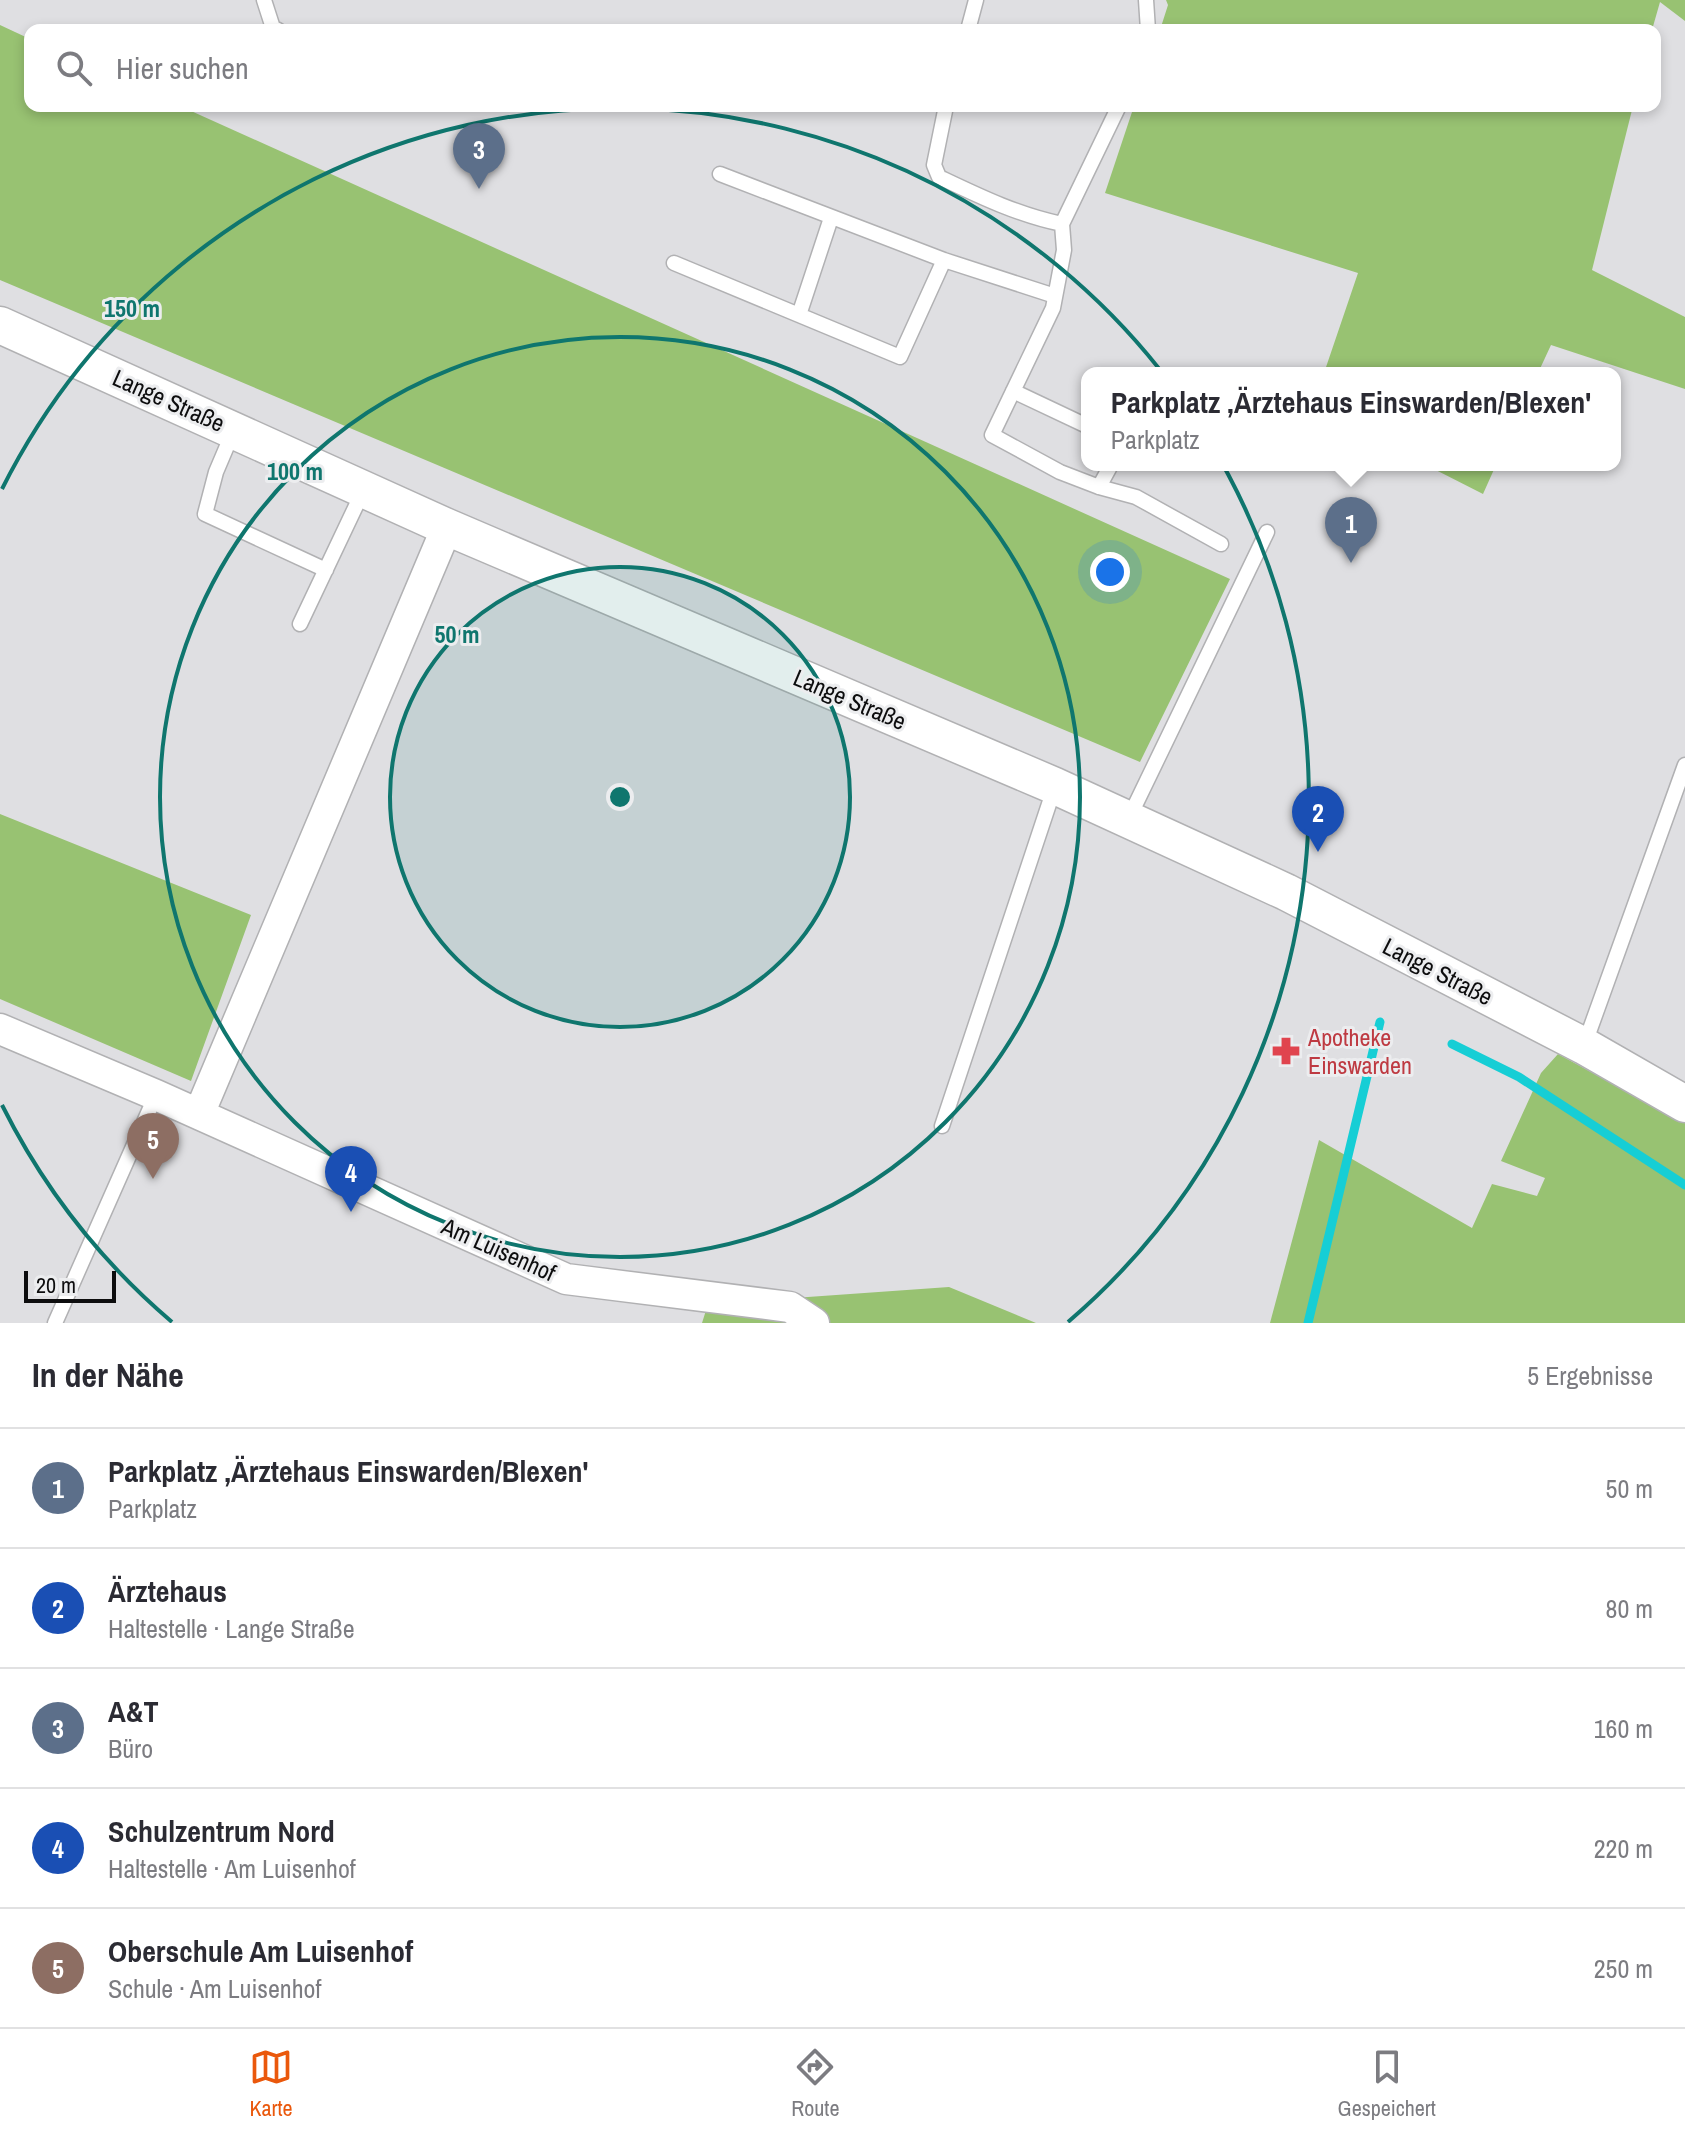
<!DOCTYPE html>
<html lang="de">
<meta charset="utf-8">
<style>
body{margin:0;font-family:"Archivo Narrow",sans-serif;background:#f2f2f3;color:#2b2b33}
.scale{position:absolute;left:24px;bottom:20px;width:92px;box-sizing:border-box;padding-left:8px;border:4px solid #0d0d0e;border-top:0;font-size:22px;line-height:28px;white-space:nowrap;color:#0d0d0e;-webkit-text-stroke:6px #ecedef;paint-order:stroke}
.you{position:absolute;left:1110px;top:572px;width:28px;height:28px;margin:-20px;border:6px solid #fff;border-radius:50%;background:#1a73e8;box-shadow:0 0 0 12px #1a73e833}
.badge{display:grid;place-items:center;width:52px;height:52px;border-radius:50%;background:#ea580c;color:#fff;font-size:26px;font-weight:700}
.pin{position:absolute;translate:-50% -66px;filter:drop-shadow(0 2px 4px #0008)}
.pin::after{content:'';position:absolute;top:42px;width:28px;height:24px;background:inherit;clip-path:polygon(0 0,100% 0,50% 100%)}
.popup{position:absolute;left:1081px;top:367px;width:540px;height:104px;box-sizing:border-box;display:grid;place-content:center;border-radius:16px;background:#fff;filter:drop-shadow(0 2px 6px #0005);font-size:26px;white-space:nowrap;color:#7c7c81}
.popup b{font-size:30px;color:#2b2b33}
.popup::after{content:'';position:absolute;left:50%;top:100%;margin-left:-16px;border:16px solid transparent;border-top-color:#fff}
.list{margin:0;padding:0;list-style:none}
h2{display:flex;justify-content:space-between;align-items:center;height:104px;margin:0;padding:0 32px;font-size:34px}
h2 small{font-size:26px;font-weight:400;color:#7c7c81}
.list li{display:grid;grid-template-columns:52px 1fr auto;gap:24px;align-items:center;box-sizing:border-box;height:120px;padding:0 32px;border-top:2px solid #e1e1e2}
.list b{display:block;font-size:30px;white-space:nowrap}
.list p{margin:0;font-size:26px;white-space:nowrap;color:#7c7c81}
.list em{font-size:26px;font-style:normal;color:#7c7c81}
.icon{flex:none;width:44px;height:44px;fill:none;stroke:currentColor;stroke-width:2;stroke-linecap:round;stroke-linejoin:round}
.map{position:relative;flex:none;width:1685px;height:1323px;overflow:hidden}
.search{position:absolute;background:#fff;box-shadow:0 4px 12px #0003;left:24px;right:24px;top:24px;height:88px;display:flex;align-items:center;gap:20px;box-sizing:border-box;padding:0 28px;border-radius:16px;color:#7c7c81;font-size:30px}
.sheet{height:704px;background:#fff}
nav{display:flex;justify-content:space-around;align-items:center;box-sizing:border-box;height:112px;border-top:2px solid #e1e1e2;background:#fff;font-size:22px;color:#7c7c81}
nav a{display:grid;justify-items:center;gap:4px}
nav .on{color:#ea580c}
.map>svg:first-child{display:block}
.green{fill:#98c272}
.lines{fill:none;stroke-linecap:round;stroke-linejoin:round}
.stream{stroke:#16ced5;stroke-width:9}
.service-casing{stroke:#b1b1b3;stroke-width:17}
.minor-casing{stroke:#b1b1b3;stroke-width:33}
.tertiary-casing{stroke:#b1b1b3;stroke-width:39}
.service{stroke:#fff;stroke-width:14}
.minor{stroke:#fff;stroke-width:30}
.tertiary{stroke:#fff;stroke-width:36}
.ring{fill:none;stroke:#0f766e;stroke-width:4}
.labels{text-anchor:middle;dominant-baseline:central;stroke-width:6;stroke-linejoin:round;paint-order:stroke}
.street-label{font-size:24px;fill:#0d0d0e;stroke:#ecedef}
.health-label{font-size:24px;fill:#be3a42;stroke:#ecedef;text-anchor:start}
.centre{fill:#0f766e;stroke:#ecedef;stroke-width:4}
.ring-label{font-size:24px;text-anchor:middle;font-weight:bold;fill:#0f766e;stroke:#ecedef;stroke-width:6;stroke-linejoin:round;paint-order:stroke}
</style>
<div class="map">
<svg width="1685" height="1323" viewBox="0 0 1685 1323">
<rect width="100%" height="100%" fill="#dfdfe2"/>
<path class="green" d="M1166 0H1685V21L1660 2 1652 30H1160L1168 5Z
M0 25 30 39V106H180L1230 579 1140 762 0 280Z
M1134 106H1633L1592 270 1685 317V389L1551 345 1538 373H1324L1358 273 1105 193Z
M1426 465H1496L1483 494Z
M0 814 251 915 191 1081 0 999Z
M1558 1054 1685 1123V1323H1270L1319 1140 1472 1228 1492 1184 1537 1196 1545 1178 1501 1161 1541 1073Z
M949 1287 1036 1323H702L708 1304Z"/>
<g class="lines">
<path class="stream" d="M1452 1044 1519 1077 1685 1185
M1308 1323 1380 1022"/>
<defs>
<path id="service" d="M264 0 273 28 278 30
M1146 0 1148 30
M968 30 976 0
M946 106 934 165 939 177C979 196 1018 215 1062 224
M1119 106 1062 224 1064 250 1053 308 992 435 1060 472 1099 487 1136 497 1221 544
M720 174 944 260 1055 296
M674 263 900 357 944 260
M799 315 831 218
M1013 391 1087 426
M233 432 216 472 205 514 326 570
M1099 487 1111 465
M300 624 364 489
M1128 820 1267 532
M1584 1046 1685 765
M942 1126 1055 786
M55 1323 156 1095"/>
<path id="minor" d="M0 1029 156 1095 566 1279 790 1307 814 1323
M199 1114 447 527"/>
<path id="tertiary" d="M0 325 447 527 1055 786 1286 892 1584 1046 1685 1104"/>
</defs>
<use href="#service" class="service-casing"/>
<use href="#minor" class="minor-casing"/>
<use href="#tertiary" class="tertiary-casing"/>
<use href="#service" class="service"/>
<use href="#minor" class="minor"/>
<use href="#tertiary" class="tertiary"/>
</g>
<circle cx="620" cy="797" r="230" fill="#0f766e" fill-opacity=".12"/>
<g class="ring">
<circle cx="620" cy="797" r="230"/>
<circle cx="620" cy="797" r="460"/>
<path d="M172 1322A690 690 0 0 1 2 1105M2 489A690 690 0 1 1 1068 1322"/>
</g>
<defs>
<symbol id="pharmacy-bare" viewBox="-9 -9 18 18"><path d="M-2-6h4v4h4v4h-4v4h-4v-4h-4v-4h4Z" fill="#e0444e" stroke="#ecedef" stroke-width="2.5" paint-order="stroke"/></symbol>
</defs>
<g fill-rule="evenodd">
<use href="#pharmacy-bare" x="1266" y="1031" width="40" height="40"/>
</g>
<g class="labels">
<g class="street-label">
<text transform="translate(169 400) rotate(24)">Lange Straße</text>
<text transform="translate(850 699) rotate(23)">Lange Straße</text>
<text transform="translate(1438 971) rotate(27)">Lange Straße</text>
<text transform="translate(499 1249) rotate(24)">Am Luisenhof</text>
</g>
<g class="health-label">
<text x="1308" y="1037">Apotheke<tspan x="1308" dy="28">Einswarden</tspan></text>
</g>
</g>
<circle cx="620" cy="797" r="12" class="centre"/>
<g class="ring-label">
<text x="132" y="317">150 m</text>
<text x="295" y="480">100 m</text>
<text x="457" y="643">50 m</text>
</g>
</svg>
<div class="scale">20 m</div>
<div class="you"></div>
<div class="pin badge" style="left:1351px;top:563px;background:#5c6f8a">1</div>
<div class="popup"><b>Parkplatz ,Ärztehaus Einswarden/Blexen'</b>Parkplatz</div>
<div class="pin badge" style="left:1318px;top:852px;background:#1a4fb4">2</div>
<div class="pin badge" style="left:479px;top:189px;background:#5c6f8a">3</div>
<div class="pin badge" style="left:351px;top:1212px;background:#1a4fb4">4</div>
<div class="pin badge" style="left:153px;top:1179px;background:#8d6e63">5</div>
<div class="search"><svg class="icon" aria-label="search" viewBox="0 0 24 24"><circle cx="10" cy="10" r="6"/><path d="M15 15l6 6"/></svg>Hier suchen</div>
</div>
<section class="sheet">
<h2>In der Nähe<small>5 Ergebnisse</small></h2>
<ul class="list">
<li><span class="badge" style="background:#5c6f8a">1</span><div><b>Parkplatz ,Ärztehaus Einswarden/Blexen'</b><p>Parkplatz</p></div><em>50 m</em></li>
<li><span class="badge" style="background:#1a4fb4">2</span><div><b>Ärztehaus</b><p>Haltestelle · Lange Straße</p></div><em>80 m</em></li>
<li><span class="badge" style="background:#5c6f8a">3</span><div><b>A&amp;T</b><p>Büro</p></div><em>160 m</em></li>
<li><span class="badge" style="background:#1a4fb4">4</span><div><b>Schulzentrum Nord</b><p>Haltestelle · Am Luisenhof</p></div><em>220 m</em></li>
<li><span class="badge" style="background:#8d6e63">5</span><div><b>Oberschule Am Luisenhof</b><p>Schule · Am Luisenhof</p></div><em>250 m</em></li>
</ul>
</section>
<nav>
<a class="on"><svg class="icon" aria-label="map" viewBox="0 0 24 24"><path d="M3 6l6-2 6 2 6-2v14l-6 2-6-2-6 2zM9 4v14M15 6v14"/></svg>Karte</a>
<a><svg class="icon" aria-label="directions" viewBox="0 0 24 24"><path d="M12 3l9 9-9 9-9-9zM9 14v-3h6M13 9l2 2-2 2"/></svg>Route</a>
<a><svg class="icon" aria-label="saved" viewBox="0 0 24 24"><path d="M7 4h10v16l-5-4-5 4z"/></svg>Gespeichert</a>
</nav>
